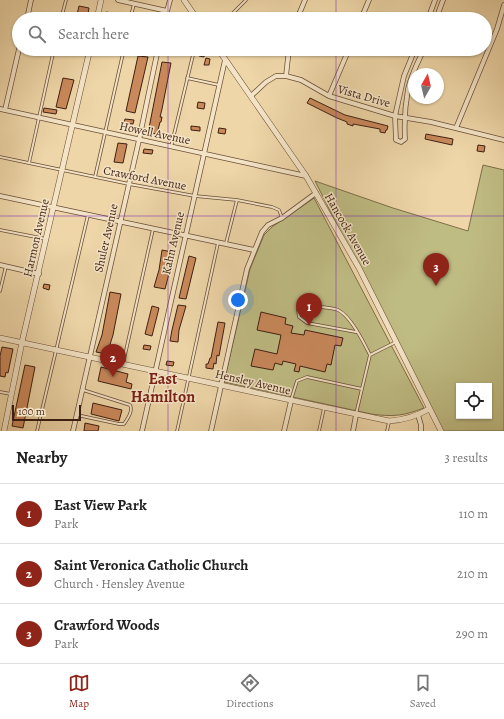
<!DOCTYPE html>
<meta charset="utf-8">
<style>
body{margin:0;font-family:Alegreya,serif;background:#f2f2f2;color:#222}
.controls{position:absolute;right:12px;bottom:12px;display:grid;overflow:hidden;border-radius:0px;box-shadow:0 1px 3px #0004}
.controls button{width:36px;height:36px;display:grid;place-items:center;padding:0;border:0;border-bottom:1px solid #e0e0e0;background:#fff;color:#222;font:20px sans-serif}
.compass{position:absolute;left:408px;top:68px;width:36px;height:36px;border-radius:50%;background:#fff;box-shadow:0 1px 3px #0004;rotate:8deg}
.scale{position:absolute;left:12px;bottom:10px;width:69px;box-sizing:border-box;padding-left:4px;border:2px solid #3e1f12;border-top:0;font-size:11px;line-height:14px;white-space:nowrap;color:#3e1f12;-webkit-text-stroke:3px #f4e4c6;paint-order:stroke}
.you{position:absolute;left:238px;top:300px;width:14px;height:14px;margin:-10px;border:3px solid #fff;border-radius:50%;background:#1a73e8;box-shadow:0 0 0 6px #1a73e833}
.badge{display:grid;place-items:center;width:26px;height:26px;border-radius:50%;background:#8f2418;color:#fff;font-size:13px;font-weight:700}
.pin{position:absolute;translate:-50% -33px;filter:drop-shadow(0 1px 2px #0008)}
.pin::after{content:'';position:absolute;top:21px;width:14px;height:12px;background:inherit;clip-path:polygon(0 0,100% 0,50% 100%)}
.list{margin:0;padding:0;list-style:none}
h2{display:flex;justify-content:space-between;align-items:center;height:52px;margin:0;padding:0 16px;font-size:17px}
h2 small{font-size:13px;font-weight:400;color:#767676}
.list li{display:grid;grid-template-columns:26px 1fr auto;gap:12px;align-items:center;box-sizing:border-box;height:60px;padding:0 16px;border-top:1px solid #e0e0e0}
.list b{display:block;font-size:15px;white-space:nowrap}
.list p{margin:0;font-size:13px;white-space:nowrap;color:#767676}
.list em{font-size:13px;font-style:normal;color:#767676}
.icon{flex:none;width:22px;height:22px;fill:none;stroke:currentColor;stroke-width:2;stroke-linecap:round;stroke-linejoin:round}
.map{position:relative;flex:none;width:504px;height:431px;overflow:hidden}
.search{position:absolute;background:#fff;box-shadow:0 1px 3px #0004;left:12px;right:12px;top:12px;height:44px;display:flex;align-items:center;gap:10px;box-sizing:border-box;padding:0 14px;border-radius:22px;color:#767676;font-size:15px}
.sheet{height:232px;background:#fff}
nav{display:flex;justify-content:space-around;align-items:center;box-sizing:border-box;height:56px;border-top:1px solid #e0e0e0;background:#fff;font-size:11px;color:#767676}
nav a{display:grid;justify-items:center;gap:2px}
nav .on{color:#8f2418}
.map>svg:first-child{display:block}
.green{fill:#bfbc83;stroke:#7e6e4a;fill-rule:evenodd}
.building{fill:#ca895b;stroke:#3e1f12}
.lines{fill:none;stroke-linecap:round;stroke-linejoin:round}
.service-casing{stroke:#6a4d38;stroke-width:3.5}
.minor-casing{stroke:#6a4d38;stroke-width:5.5}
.tertiary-casing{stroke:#6a4d38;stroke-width:6}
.service{stroke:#f4e4c6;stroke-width:2}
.minor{stroke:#f4e4c6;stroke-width:4}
.tertiary{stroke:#f4e4c6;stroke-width:5}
.grid{fill:none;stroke:#7b2cbf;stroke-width:1;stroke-opacity:0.55}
.labels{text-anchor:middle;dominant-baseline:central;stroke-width:3;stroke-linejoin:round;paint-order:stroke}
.street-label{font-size:12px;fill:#3e1f12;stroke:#f4e4c6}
.district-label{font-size:16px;font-weight:bold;fill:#7a1f14;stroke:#f4e4c6}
</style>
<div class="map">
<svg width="504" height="431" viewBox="0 0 504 431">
<rect width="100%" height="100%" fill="#eed6a8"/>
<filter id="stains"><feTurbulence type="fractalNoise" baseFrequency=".005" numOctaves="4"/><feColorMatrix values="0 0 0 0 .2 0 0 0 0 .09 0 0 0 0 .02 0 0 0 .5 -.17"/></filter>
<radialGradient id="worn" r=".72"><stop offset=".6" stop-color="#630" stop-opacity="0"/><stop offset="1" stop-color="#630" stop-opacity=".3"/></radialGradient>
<path class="green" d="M483 165 504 170V431H441L315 181 393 208 468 231ZM459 386H489V416H459Z
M314 198 424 408C403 416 393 417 371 414L224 382 250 269 264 235 272 227Z"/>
<path class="building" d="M79 6 89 8 87 19H76Z
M106 12 117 14 116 18 106 16Z
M36 14 49 18V19H35Z
M200 50 205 51 204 57 199 56Z
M138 56 148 57 135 113 126 111Z
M206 58 210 59 209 65H204Z
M162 62 171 63 162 109 160 117H162L161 122H160L157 134 148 133Z
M63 78 74 80 66 109 56 107Z
M310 98 345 115 388 126 387 130H386L385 133 380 132V129L353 124V126L347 124V122L337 118 307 103Z
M198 102 205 103 204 109 197 108Z
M44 108 57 110 56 114 43 112Z
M125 119 134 120 133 124 124 123Z
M191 126 200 127V131L191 130Z
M219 128 226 129 225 134 218 133Z
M426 134 453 139 452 145 425 139Z
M118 143 127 144 123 163 114 162Z
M478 145 485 146 484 152 477 151Z
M144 149 153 150 152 154 143 153Z
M162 250 172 252 170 270 165 289 154 287 159 270Z
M189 256 196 258 186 299 179 298Z
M44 284 50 285 49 290 43 288Z
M110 292 121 294 113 335 107 354 96 352 102 335Z
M178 305 186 306 179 330 178 342 170 341 172 330Z
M152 306 159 308 152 336 145 334Z
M261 312 286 318 285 324 293 326 291 333 304 335 305 330 343 338 341 346 335 345 331 365 327 364 325 372 300 366 299 372 294 371 296 364 283 361 282 365 275 363 273 370 251 366 255 349 277 354 281 335 257 330Z
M218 322 225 323 219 356 217 355 216 364 214 363 213 369 206 368V364H208L210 358H211Z
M144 345 151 346 150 350 143 349Z
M2 347 13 349 8 373 6 372 5 377 0 376V356Z
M167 361 174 362 173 366 166 365Z
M25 365 35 367 23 428 12 426Z
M101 367 128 374 126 382 132 384 131 389 98 381Z
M93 403 122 410 119 421 91 414Z
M85 423 99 426 98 431H84Z"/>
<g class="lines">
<defs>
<path id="service" d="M61 19 66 0
M130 19 134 4
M227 19 246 0
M187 78 219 85
M171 147 193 55 192 52 185 49
M0 157 129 184 195 196 237 200 272 207 279 210 282 218
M29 163 54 49
M95 177 124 49
M0 230 46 239
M226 243 237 200
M0 291 6 266
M356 332 307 323 299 317 298 310 301 305C309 303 315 305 322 307 327 308 333 308 338 310 351 316 364 343 370 355
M123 364 153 229
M0 392 11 394
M291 400 297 381 307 377 362 389
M356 414 370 355 396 342
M77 415 119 424H124C128 418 133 411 130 405L83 390
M37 431 88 215
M177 431 218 243
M319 431 324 408
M387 431 389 422"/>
<path id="minor" d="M118 0 167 11
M27 19 31 0
M165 19 170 0
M297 19 305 0
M361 19 369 0
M428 19 435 0
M436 19 443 0
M415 49 404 76 395 116 396 140 401 142 405 139C404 122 405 106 408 89 411 75 418 62 424 49
M286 76 289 49
M251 96 266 82 276 76H286L301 80 329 96 395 116 431 122 504 140
M329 96 349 49
M0 109 306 176
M5 110 19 49
M456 128 497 29 504 5
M0 196 254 250
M0 265 39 274
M418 415 421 425V431
M73 431 139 140 158 49
M142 431 225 60
M211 431 247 269 262 232 268 225 282 218 316 193
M284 431 291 401
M353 431 356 415"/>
<path id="tertiary" d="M184 0 197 19
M97 19 101 0
M218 49 306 176 359 268 441 431
M0 338 389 421C404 420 417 416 429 409
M4 431 22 342 90 49"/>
</defs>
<use href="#service" class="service-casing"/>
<use href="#minor" class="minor-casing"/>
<use href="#tertiary" class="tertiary-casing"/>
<use href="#service" class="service"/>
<use href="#minor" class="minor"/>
<use href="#tertiary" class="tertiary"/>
</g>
<path class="grid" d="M168 0V19M336 0V19M168 49V431M336 49V431M0 216H504"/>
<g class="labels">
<g class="street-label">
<text transform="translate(364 96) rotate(16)">Vista Drive</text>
<text transform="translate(155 133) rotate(12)">Howell Avenue</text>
<text transform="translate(145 178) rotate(11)">Crawford Avenue</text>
<text transform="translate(348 229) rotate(60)">Hancock Avenue</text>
<text transform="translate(36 238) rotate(-77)">Harmon Avenue</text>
<text transform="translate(106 238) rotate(-77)">Shuler Avenue</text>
<text transform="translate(173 243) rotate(-77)">Kahn Avenue</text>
<text transform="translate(253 382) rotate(13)">Hensley Avenue</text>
</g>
<g class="district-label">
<text x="163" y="379">East<tspan x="163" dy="18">Hamilton</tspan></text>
</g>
</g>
<rect width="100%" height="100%" filter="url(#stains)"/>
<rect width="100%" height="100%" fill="url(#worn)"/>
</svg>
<div class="controls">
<button><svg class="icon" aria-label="locate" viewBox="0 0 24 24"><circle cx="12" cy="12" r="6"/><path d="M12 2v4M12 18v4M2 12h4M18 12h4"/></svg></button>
</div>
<svg class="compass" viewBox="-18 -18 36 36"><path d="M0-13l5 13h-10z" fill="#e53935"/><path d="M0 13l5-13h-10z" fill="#767676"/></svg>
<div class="scale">100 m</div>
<div class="you"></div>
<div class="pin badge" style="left:309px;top:326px">1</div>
<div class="pin badge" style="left:113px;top:377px">2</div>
<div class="pin badge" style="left:436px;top:286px">3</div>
<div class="search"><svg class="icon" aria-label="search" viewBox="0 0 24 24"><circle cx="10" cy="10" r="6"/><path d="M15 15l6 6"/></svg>Search here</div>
</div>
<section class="sheet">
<h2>Nearby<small>3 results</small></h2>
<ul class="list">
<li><span class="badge">1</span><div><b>East View Park</b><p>Park</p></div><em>110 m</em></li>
<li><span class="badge">2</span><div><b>Saint Veronica Catholic Church</b><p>Church · Hensley Avenue</p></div><em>210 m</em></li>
<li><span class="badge">3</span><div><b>Crawford Woods</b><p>Park</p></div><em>290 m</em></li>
</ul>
</section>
<nav>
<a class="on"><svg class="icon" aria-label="map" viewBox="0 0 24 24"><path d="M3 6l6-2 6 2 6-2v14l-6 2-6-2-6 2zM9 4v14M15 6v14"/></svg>Map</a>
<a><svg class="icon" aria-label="directions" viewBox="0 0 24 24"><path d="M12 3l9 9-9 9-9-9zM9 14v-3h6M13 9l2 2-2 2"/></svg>Directions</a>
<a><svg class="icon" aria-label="saved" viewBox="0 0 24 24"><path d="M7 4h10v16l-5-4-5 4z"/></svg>Saved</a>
</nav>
